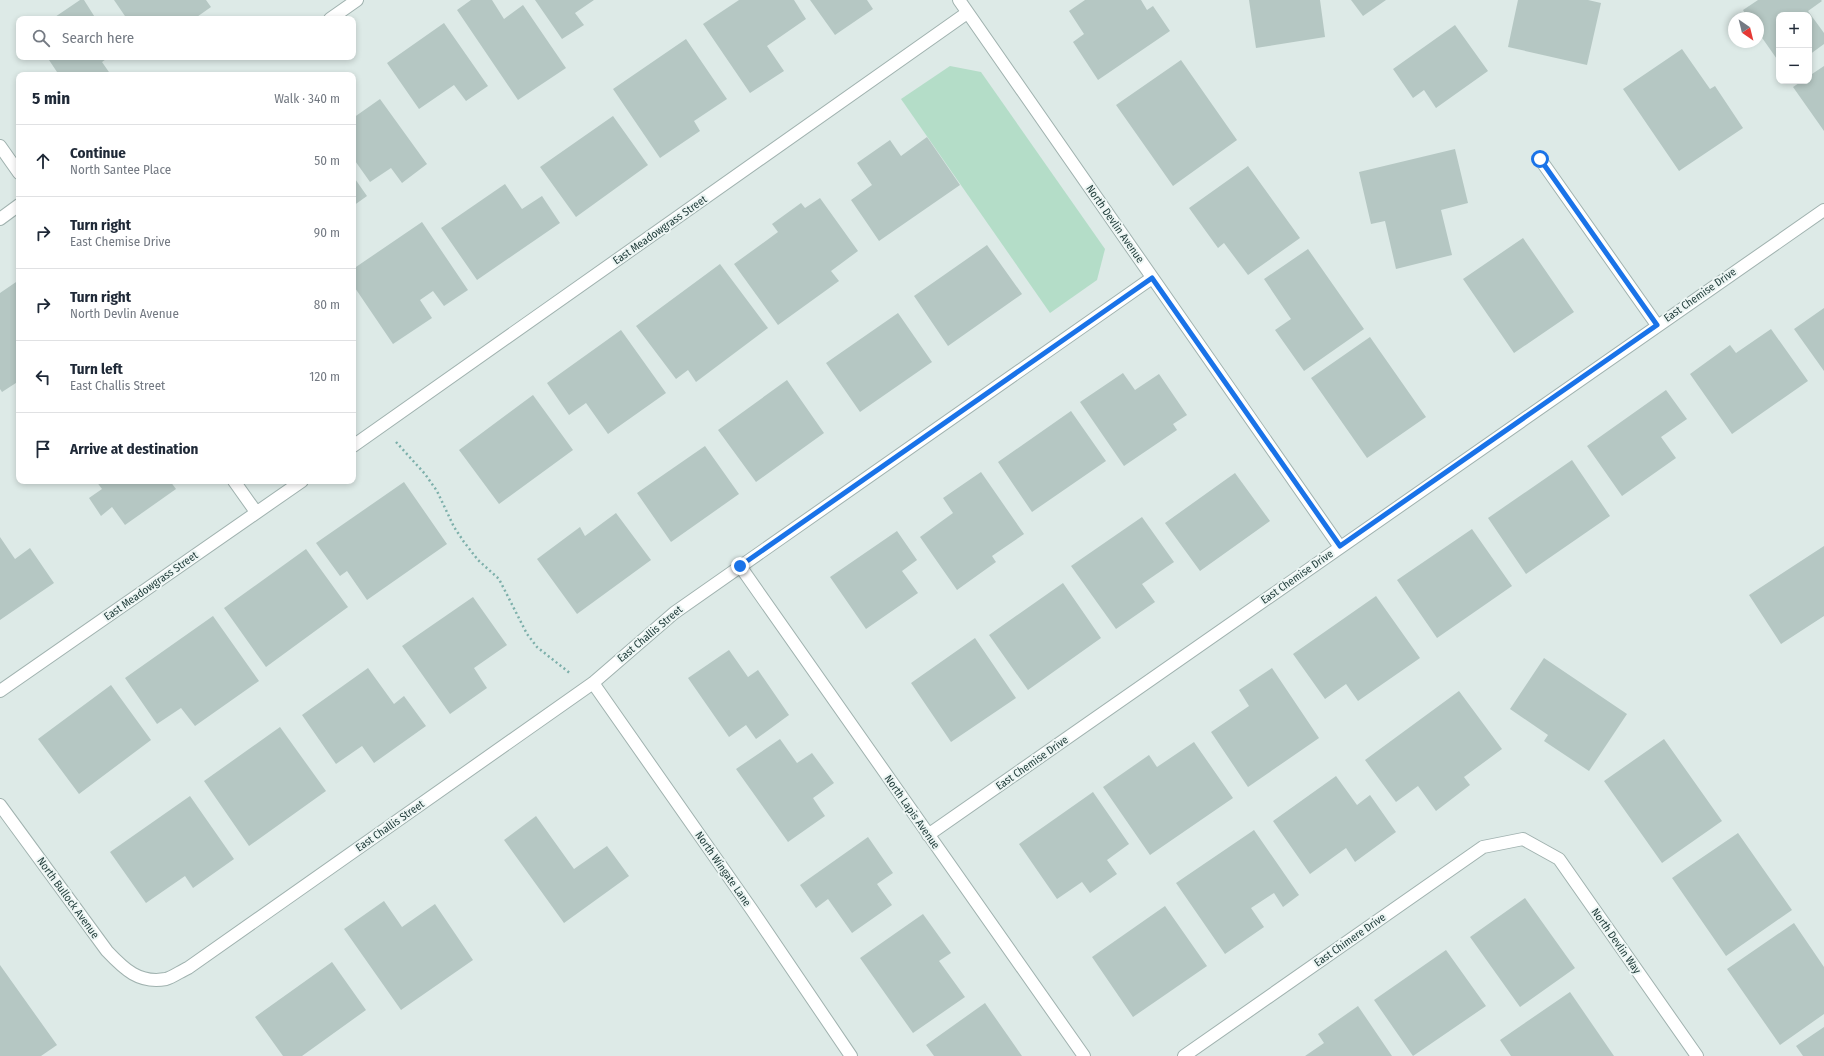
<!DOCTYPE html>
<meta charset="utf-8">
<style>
body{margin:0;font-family:"Fira Sans Condensed",sans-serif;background:#f6f6f7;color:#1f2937}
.controls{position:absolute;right:12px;top:12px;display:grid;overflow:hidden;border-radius:8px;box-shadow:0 2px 6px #0003}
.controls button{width:36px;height:36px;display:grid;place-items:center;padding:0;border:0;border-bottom:1px solid #e0e1e3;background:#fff;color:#1f2937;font:20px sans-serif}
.compass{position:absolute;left:1728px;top:12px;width:36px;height:36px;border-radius:50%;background:#fff;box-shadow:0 2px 6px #0003;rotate:145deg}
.stop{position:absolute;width:12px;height:12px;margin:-9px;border:3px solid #1a73e8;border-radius:50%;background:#fff}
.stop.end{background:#1a73e8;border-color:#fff;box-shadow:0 1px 4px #0008}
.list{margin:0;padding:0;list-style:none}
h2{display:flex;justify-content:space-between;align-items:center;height:52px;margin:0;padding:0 16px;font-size:17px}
h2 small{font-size:13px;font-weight:400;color:#747a83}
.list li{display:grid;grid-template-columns:26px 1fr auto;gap:12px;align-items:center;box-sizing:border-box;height:72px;padding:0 16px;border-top:1px solid #e0e1e3}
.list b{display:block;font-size:15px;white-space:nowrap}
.list p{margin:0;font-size:13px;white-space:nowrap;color:#747a83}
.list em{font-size:13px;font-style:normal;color:#747a83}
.icon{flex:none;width:22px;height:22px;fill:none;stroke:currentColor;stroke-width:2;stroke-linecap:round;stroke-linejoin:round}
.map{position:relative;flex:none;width:1824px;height:1056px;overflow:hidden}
.search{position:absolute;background:#fff;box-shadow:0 2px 6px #0003;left:16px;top:16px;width:340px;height:44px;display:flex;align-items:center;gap:10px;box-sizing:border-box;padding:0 14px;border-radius:8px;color:#747a83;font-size:15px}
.panel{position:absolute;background:#fff;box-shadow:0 2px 6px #0003;left:16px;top:72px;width:340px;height:412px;border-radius:8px}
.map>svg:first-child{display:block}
.green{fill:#b4ddc8}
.building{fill:#b5c7c3}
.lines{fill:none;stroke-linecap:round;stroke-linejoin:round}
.minor-casing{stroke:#a0b2af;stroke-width:14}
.path{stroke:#7cafaa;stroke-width:2.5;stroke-dasharray:2 3;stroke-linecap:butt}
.minor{stroke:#fff;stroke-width:12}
.route{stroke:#1a73e8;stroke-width:5}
.labels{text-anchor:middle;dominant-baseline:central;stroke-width:4;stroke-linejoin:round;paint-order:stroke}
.street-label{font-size:11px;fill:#1e3a38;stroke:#edf6f4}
</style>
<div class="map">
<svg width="1824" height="1056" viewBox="0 0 1824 1056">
<rect width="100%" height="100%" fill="#ddeae7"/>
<path class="green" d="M950 66 981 72 1105 249 1097 280 1050 313 901 99Z"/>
<path class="building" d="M80 0H84L96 19H52Z
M114 0H206L211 7 194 19H127Z
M471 0H492L504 19 523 5 566 68 518 100 457 10Z
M535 0H594L575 13 584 25 562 39Z
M739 0H794L806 19 767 46 784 71 750 93 703 24Z
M810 0H867L873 9 835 35Z
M1085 0H1141L1147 10 1153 6 1170 31 1098 80 1073 42 1084 34 1069 11Z
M1249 0H1320L1325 37 1256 48Z
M1351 0H1386L1363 16Z
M1518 0H1588L1601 3 1587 65 1508 47Z
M1758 0H1821L1822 1 1808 11 1824 33V44L1809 55V15H1779V62L1758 32V18H1748L1743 10Z
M444 23 488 86 466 101 454 85 419 109 387 63Z
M1455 25 1488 71 1436 108 1424 90 1413 98 1393 69Z
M686 39 727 99 694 121 700 131 660 158 613 89Z
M1682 49 1710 89 1715 86 1743 128 1679 171 1623 89Z
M47 57H109L102 62 111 75H59Z
M1181 60 1237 140 1173 186 1116 105Z
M1824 66V131L1793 87 1802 81H1809V76Z
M380 99 427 164 402 183 391 168 370 182 353 158V118Z
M613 116 648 165 576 217 540 167Z
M927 137 960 185 879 241 851 200 872 185 857 163 890 140 901 156Z
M1455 149 1468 203 1441 210 1452 255 1396 269 1385 221 1371 224 1359 172Z
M1248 166 1300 238 1248 275 1224 243 1218 248 1189 208Z
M353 176 367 196 353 206Z
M505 184 522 209 542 196 560 223 477 280 441 228Z
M820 198 858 251 831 271 839 281 778 325 734 264 778 232 772 224 801 203 805 208Z
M422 222 468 290 444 306 433 291 420 300 432 318 393 344 353 285V269Z
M1523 238 1574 312 1514 353 1463 279Z
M987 245 1022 294 948 346 914 296Z
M1308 249 1364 329 1304 371 1275 330 1291 319 1264 279Z
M720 264 768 328 696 382 688 370 676 379 636 326Z
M19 280V381L2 392 0 389V293Z
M1824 308V371L1794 329Z
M898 313 932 362 860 412 826 363Z
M1771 329 1808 381 1732 434 1690 374 1730 345 1736 353Z
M621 330 666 393 608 434 586 403 569 415 547 383Z
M1370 337 1426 417 1367 458 1311 378Z
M1123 373 1135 390 1159 374 1187 415 1173 424 1177 430 1124 466 1080 402Z
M787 380 824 433 756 482 718 430Z
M1666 390 1687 419 1661 437 1676 458 1622 496 1587 446Z
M533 395 573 450 499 504 459 450Z
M1071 411 1106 461 1032 512 998 462Z
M705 446 739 494 671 542 637 493Z
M1572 460 1610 516 1526 574 1488 518Z
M981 472 1024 534 992 556 996 562 957 590 920 537 953 513 943 498Z
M1235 473 1270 521 1200 571 1165 523Z
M96 481H170L176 489 125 525 112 507 101 516 89 498 102 489Z
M404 482 447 544 367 600 347 571 340 576 316 543Z
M616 513 651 560 577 614 537 559 580 527 585 536Z
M1142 517 1174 562 1142 584 1155 602 1116 629 1071 566Z
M1472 529 1512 586 1437 638 1397 580Z
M897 531 917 560 902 571 918 593 866 629 830 577Z
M0 537 15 559 30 548 54 583 0 620Z
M1824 546V616L1781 644 1749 595Z
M306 549 348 607 266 667 224 608Z
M1063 583 1101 638 1028 690 989 635Z
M1376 596 1420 658 1358 701 1346 684 1325 699 1293 654Z
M473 597 507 645 474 668 487 688 450 714 402 646Z
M213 616 259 681 195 726 181 708 157 724 125 678Z
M975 638 1016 698 951 742 911 683Z
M729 650 748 677 758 670 789 715 756 739 746 725 729 737 688 678Z
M1544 658 1627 714 1589 771 1544 741 1548 735 1510 709Z
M368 668 394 704 404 696 426 726 374 763 362 746 336 764 302 715Z
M1272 668 1319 738 1248 787 1211 732 1249 706 1239 690Z
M111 685 151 740 79 794 38 739Z
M1459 691 1502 749 1464 777 1470 785 1436 811 1418 786 1396 802 1365 760Z
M280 727 326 791 249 846 204 781Z
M780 739 797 763 812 753 834 783 813 798 825 816 788 842 736 769Z
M1664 739 1722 821 1662 863 1604 781Z
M1194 742 1233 798 1150 855 1103 787 1149 755 1157 767Z
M1336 776 1357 805 1370 795 1396 832 1355 862 1346 848 1310 874 1273 821Z
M1093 792 1129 844 1107 860 1117 874 1090 893 1082 882 1057 899 1019 844Z
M190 796 234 859 193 888 185 876 146 903 110 852Z
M536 816 574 869 607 846 629 876 564 923 504 840Z
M1254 830 1299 895 1283 907 1274 893 1251 908 1264 927 1225 954 1176 883Z
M1738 833 1792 910 1726 956 1672 878Z
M868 837 893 873 877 884 892 905 852 933 828 899 816 908 800 885Z
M1525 898 1575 968 1520 1007 1470 937Z
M384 901 402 927 435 904 473 960 401 1010 344 929Z
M1165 906 1207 966 1133 1017 1092 957Z
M923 914 951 953 939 961 965 997 913 1033 860 958Z
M1794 923 1824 967V1014L1780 1045 1727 969Z
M1446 950 1486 1006 1413 1056 1374 1000Z
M332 962 366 1010 302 1056H283L255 1017Z
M0 965 57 1045 41 1056H0Z
M1570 992 1614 1056H1511L1500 1040Z
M985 1003 1022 1056H934L926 1045Z
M1358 1006 1392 1056H1305L1324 1043 1318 1034Z
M1824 1027V1056H1803L1796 1046Z"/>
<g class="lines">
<defs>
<path id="minor" d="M959 0 1340 547
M330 19 357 0
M0 146 19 173
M1540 159 1657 325
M0 219 19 205
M353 446 967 13
M234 481 256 512
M740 566 1084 1056
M593 683 752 910 851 1056
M0 691 302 481
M0 805 107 951C124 969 139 984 166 979 173 977 181 971 188 968L593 683 674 613 1152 278
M928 835 1824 210
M1184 1056 1483 847 1523 839 1559 859 1697 1056"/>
</defs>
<use href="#minor" class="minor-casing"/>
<path class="path" d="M396 442 425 474 437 491 454 527 464 542 478 560 499 579 527 634 537 647 571 674"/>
<use href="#minor" class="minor"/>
</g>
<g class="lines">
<path class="route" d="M740 566 1152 278 1340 546 1657 325 1540 159"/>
</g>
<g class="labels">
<g class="street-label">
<text transform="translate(1115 224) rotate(55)">North Devlin Avenue</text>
<text transform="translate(660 230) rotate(-35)">East Meadowgrass Street</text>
<text transform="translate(1700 295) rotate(-35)">East Chemise Drive</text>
<text transform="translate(1297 577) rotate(-35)">East Chemise Drive</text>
<text transform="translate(151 586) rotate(-35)">East Meadowgrass Street</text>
<text transform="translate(650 634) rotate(-40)">East Challis Street</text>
<text transform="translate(1032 763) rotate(-35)">East Chemise Drive</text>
<text transform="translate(912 812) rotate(55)">North Lapis Avenue</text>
<text transform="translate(390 826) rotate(-35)">East Challis Street</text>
<text transform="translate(723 869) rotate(55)">North Wingate Lane</text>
<text transform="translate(68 898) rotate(54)">North Bullock Avenue</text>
<text transform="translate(1350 940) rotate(-35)">East Chimere Drive</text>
<text transform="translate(1616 941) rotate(55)">North Devlin Way</text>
</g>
</g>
</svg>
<div class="controls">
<button>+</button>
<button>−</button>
</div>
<svg class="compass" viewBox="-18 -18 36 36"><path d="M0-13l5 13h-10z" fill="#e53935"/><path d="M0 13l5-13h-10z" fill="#747a83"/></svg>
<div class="stop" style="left:1540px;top:159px"></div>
<div class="stop end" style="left:740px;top:566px"></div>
<div class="search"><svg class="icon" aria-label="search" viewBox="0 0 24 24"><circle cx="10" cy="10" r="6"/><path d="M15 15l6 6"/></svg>Search here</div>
<section class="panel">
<h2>5 min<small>Walk · 340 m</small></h2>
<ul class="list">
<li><svg class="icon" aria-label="ahead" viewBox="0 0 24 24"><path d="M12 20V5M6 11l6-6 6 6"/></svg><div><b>Continue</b><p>North Santee Place</p></div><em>50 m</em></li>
<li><svg class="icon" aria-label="right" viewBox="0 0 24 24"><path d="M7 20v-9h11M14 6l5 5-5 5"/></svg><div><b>Turn right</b><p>East Chemise Drive</p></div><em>90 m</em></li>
<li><svg class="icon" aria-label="right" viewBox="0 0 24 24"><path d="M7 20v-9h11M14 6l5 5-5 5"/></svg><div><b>Turn right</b><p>North Devlin Avenue</p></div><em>80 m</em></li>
<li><svg class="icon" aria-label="left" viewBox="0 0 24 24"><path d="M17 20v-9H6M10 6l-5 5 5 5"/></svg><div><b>Turn left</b><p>East Challis Street</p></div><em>120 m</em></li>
<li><svg class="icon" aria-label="arrive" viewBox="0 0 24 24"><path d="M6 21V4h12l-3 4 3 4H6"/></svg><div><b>Arrive at destination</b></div></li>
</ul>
</section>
</div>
